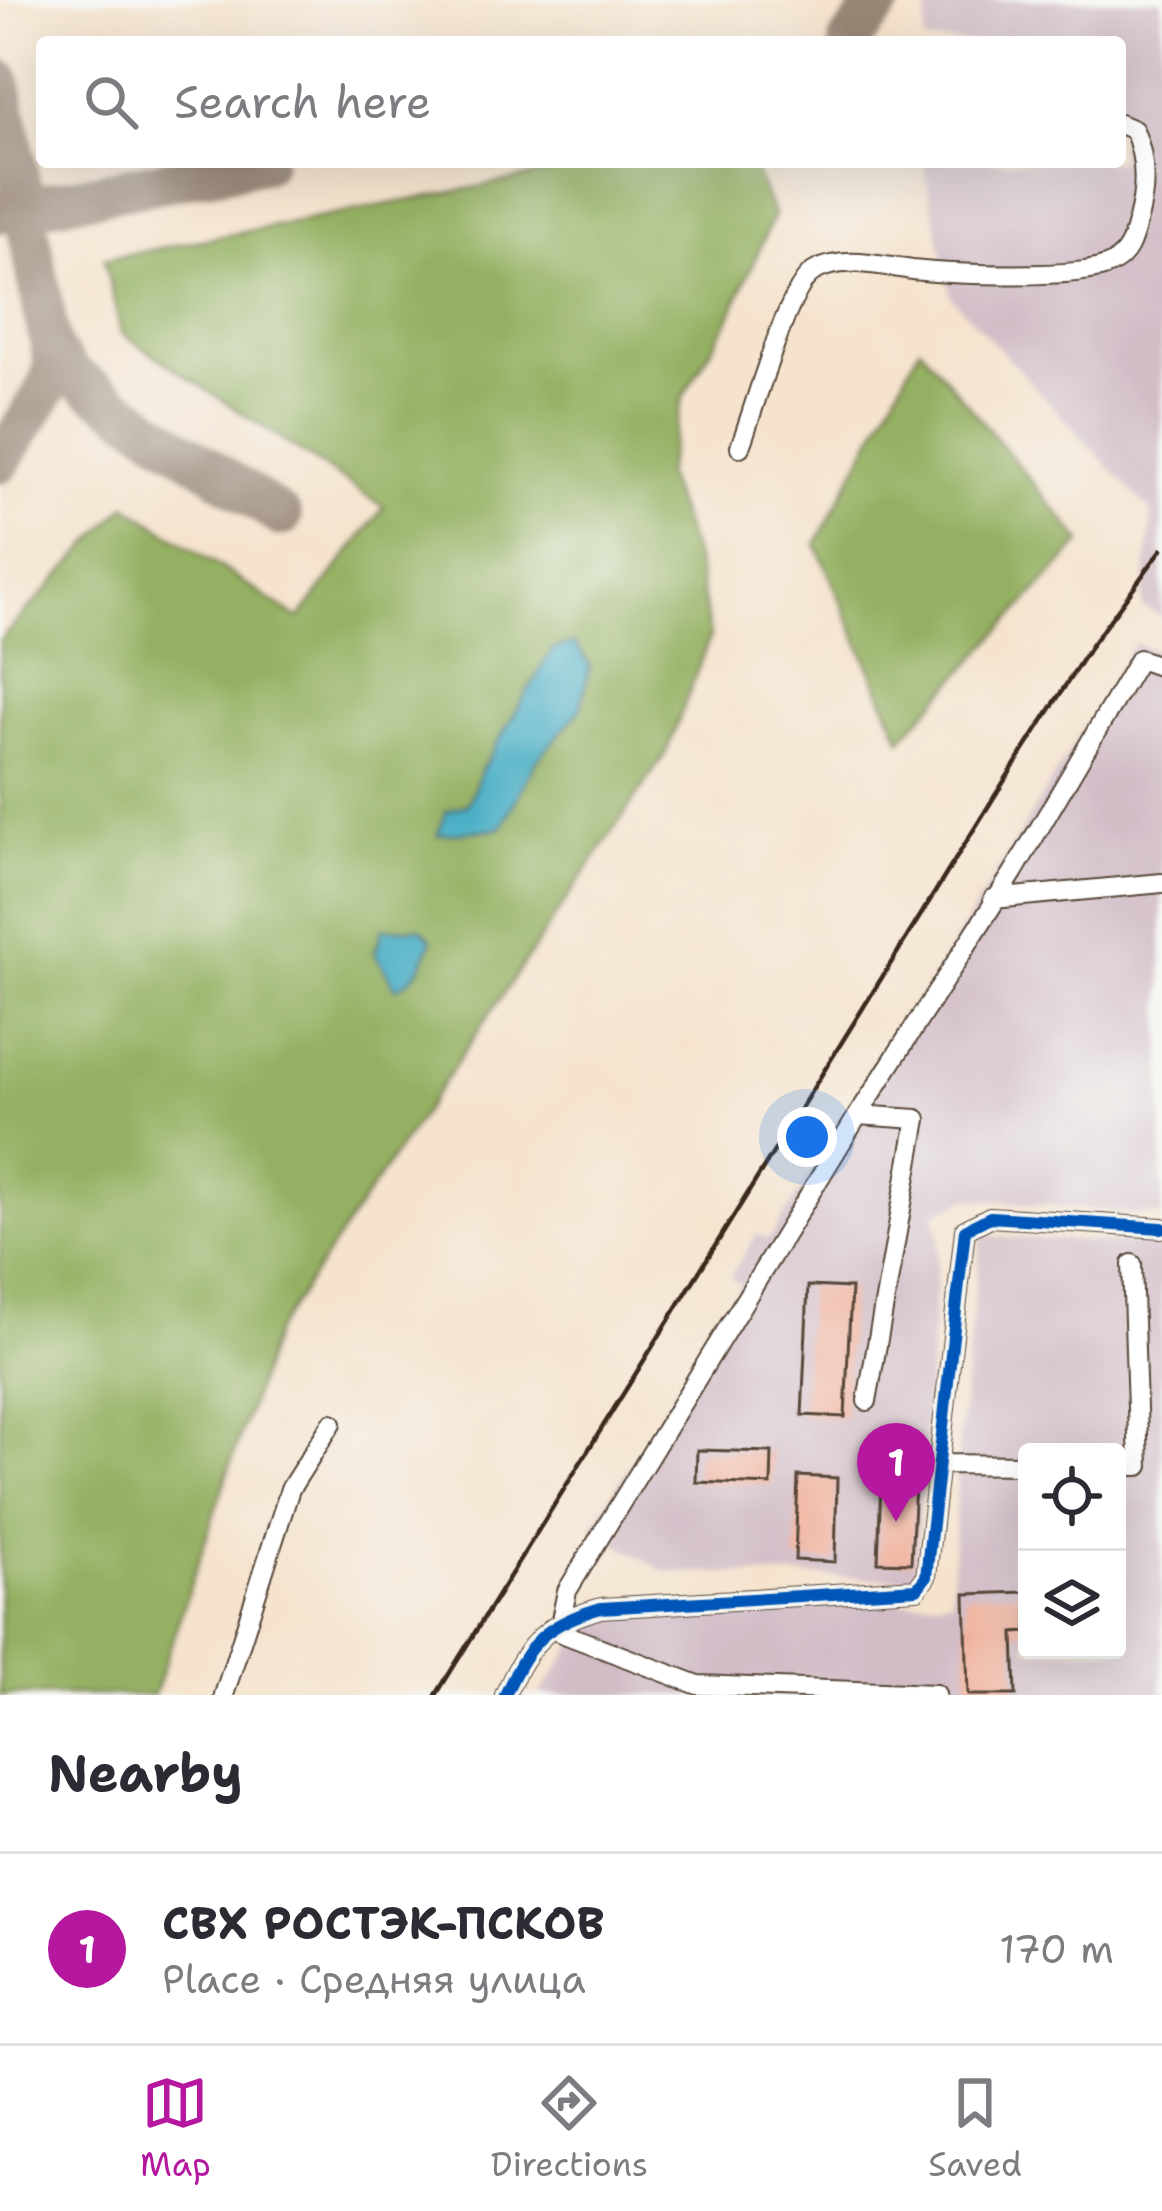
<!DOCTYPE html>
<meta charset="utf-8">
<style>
body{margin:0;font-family:"Shantell Sans",sans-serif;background:#f7f7f7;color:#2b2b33}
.controls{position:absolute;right:36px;bottom:36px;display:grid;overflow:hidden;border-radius:12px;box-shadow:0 12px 48px #0002}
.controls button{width:108px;height:108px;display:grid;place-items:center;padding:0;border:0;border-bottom:3px solid #e1e1e2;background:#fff;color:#2b2b33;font:60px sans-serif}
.you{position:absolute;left:807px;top:1137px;width:42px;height:42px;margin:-30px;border:9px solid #fff;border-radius:50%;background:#1a73e8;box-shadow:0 0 0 18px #1a73e833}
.badge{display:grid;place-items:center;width:78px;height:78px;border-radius:50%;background:#b5179e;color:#fff;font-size:39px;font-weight:700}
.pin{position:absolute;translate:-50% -99px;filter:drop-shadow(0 3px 6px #0008)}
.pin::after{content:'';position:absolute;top:63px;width:42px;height:36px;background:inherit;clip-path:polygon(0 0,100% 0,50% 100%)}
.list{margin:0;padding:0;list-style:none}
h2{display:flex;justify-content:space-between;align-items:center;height:156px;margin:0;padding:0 48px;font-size:51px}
h2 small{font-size:39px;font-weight:400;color:#7c7c81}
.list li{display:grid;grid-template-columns:78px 1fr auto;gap:36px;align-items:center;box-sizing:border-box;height:192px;padding:0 48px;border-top:3px solid #e1e1e2}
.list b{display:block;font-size:45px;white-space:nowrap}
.list p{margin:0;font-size:39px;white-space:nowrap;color:#7c7c81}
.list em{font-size:39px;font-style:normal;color:#7c7c81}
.icon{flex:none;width:66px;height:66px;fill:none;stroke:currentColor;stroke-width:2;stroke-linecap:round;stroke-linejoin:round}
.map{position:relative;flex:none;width:1162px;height:1695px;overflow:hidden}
.search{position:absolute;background:#fff;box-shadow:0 12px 48px #0002;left:36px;right:36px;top:36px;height:132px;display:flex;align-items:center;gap:30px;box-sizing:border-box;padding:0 42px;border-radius:12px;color:#7c7c81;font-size:45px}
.sheet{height:348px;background:#fff}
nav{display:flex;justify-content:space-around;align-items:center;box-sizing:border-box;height:168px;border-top:3px solid #e1e1e2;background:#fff;font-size:33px;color:#7c7c81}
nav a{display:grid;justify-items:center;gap:6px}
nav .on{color:#b5179e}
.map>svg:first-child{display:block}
.industrial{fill:#d2bdc7;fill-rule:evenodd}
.forest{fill:#94b062;stroke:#686d40;stroke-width:3}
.water{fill:#46adc5;stroke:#406c72;stroke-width:3}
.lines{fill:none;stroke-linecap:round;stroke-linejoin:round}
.taxiway{stroke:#988676;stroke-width:42}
.building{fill:#f0b09b}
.minor-casing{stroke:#574638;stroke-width:22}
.minor{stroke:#fff;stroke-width:18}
.rail{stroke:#3b2a1e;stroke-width:4.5}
.cycleway-casing{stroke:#f6f6f2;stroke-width:20}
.cycleway{stroke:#0057b8;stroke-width:12}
</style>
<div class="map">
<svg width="1162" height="1695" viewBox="0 0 1162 1695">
<rect width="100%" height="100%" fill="#f6f6f2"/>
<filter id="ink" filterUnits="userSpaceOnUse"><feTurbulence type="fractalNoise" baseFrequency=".00833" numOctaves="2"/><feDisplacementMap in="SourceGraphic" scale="24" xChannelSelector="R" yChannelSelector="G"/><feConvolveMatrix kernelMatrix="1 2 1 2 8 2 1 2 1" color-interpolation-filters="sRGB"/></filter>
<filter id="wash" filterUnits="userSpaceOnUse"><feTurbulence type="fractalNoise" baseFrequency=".004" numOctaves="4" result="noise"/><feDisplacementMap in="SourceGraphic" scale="48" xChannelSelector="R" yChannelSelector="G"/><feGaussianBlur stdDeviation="2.7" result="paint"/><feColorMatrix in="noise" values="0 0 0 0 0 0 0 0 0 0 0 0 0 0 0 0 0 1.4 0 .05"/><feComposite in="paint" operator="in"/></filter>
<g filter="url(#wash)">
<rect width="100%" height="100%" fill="#f5e3cd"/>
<path class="industrial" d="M928 0H1162V618L1142 606 1152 513 951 297 923 162H1120V42H924Z
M1134 643 1162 653V1216L969 1198 933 1214 939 1234 915 1579 665 1572 591 1528 740 1285 730 1277 757 1234 769 1239 860 1100Z
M981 1236 1162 1245V1695H540L590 1620 951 1599 959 1439ZM1027 1452H1117V1650H1027Z"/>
<path class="forest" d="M608 162H751L774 215 728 321 683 397 665 475 695 557 710 636 667 751 274 1333 154 1695H0V640L126 505 299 619 384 507 121 333 104 259Z
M920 347 1082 542 901 739 816 544Z"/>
<path class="water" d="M574 643 590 665 580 710 536 761 501 828 438 835 445 812 468 804 481 771 552 650Z
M420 928 432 939C425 962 418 978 396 988L375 953 382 929Z"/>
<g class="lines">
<path class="taxiway" d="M849 42 882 0
M0 80 54 364 49 385 0 462
M0 212 264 162
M52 350 70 374 281 516"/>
</g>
<g id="blocks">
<path class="building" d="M808 1286 851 1288 845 1417 802 1415Z
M697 1450 772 1452 771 1485 696 1482Z
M798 1476 837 1478 835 1562 795 1560Z
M881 1481 915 1483 911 1563 878 1562Z
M1027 1592V1632L1014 1633 1016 1695H968L965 1594Z"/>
</g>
</g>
<g filter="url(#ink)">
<use href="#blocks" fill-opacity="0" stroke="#574638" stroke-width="3"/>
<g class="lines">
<defs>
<path id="minor" d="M740 447C753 413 787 288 813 272 841 255 881 266 912 270 950 274 1081 280 1111 264 1130 255 1133 237 1138 219 1146 189 1146 158 1134 130L1120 124
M993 899 1162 883
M858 1115 1013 873 1139 659 1162 667
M938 1464 1027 1465
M1117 1466H1139L1132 1264
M561 1620 567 1591 858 1115 917 1119 867 1401
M551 1629 698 1685 936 1694
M224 1695 290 1489 332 1423
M505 1695C529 1642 545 1624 601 1608L917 1589 926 1577 965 1230 990 1217 1162 1228"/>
</defs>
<use href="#minor" class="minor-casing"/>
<use href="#minor" class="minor"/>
<path class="rail" d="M436 1695 996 794 1092 644 1162 549"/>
<defs>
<path id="cycleway" d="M505 1695C529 1642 545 1624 601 1608L917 1589 926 1577 965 1230 990 1217 1162 1228"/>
</defs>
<use href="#cycleway" class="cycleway-casing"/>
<use href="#cycleway" class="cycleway"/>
</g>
</g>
</svg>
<div class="controls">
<button><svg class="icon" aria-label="locate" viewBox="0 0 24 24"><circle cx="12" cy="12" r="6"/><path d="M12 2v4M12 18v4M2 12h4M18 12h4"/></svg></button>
<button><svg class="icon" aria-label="layers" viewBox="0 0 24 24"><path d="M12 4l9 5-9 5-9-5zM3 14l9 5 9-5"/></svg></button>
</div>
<div class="you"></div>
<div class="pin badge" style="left:896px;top:1522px">1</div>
<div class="search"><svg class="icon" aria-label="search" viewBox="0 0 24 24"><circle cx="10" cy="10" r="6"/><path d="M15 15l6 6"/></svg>Search here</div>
</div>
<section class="sheet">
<h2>Nearby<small></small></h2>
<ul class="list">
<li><span class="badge">1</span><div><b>СВХ РОСТЭК-ПСКОВ</b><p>Place · Средняя улица</p></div><em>170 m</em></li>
</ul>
</section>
<nav>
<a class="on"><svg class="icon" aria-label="map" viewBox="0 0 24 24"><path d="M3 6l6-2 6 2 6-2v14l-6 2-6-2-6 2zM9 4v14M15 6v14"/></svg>Map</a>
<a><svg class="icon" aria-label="directions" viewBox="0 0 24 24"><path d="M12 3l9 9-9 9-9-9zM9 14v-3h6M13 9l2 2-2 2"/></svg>Directions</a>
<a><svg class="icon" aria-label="saved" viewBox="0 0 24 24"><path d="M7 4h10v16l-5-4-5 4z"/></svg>Saved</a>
</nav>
